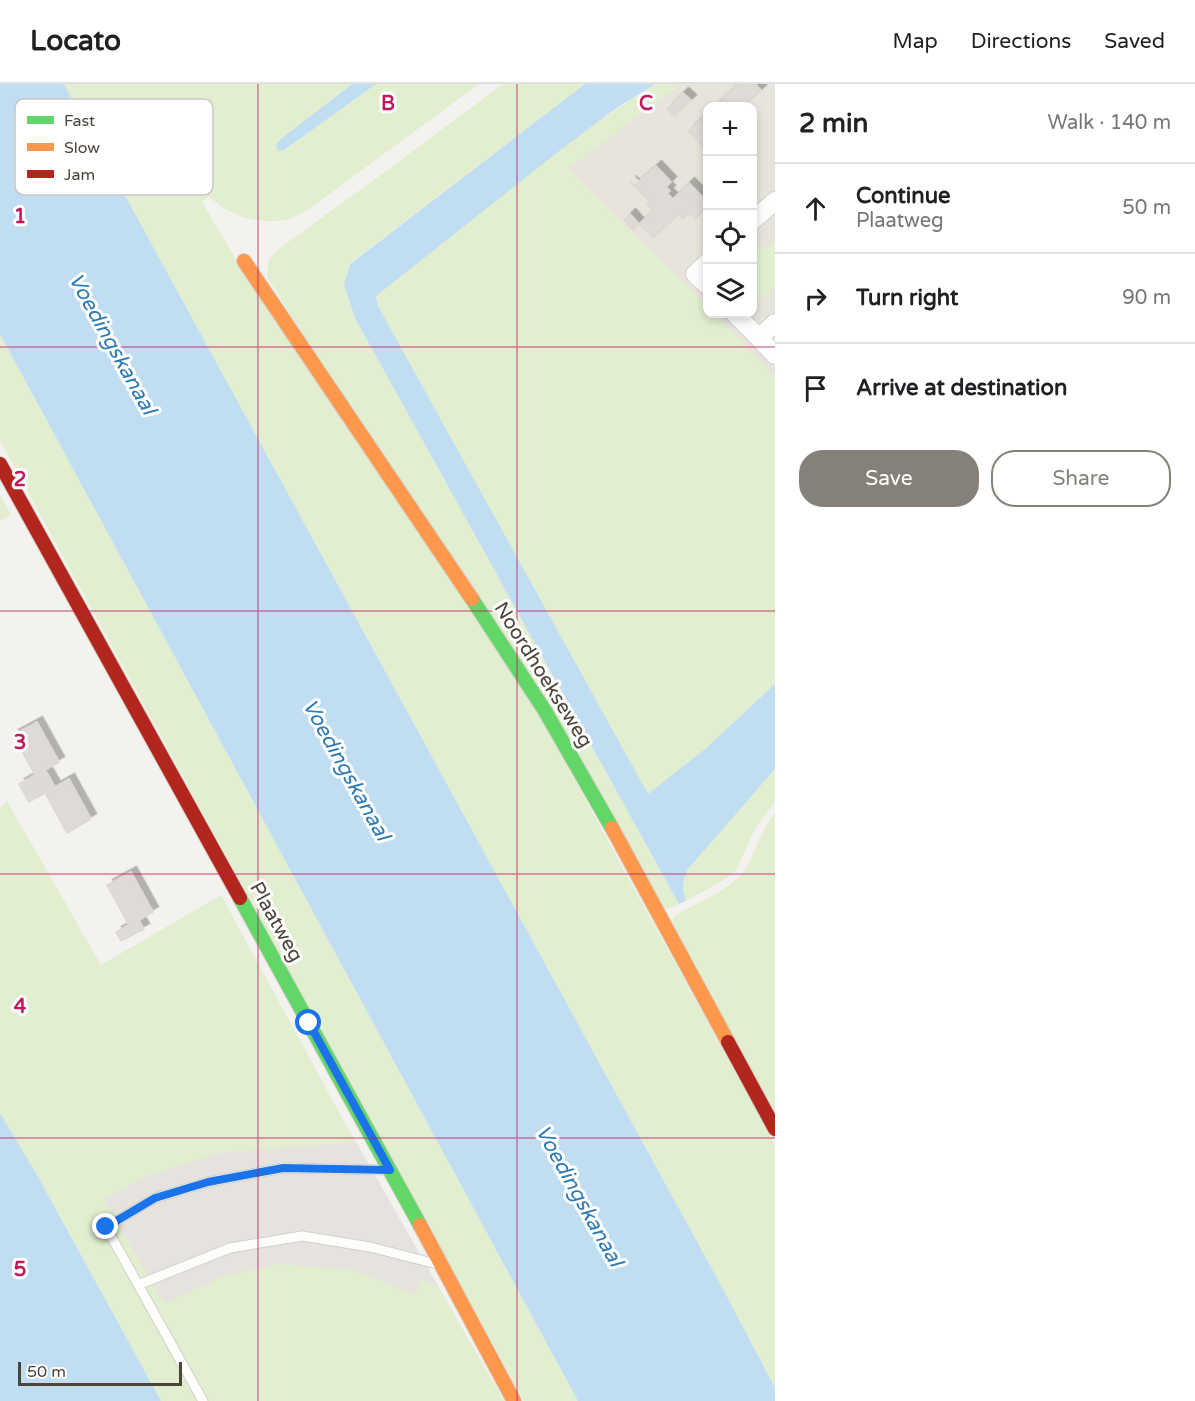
<!DOCTYPE html>
<meta charset="utf-8">
<style>
body{margin:0;font-family:"Varela Round",sans-serif;background:#f6f6f6;color:#202124}
.controls{position:absolute;right:18px;top:18px;display:grid;overflow:hidden;border-radius:12px;box-shadow:0 3px 9px #0003}
.controls button{width:54px;height:54px;display:grid;place-items:center;padding:0;border:0;border-bottom:2px solid #e0e0e0;background:#fff;color:#202124;font:30px sans-serif}
.scale{position:absolute;left:18px;bottom:15px;width:164px;box-sizing:border-box;padding-left:6px;border:3px solid #4b4439;border-top:0;font-size:16px;line-height:21px;white-space:nowrap;color:#4b4439;-webkit-text-stroke:4px #fff;paint-order:stroke}
.stop{position:absolute;width:18px;height:18px;margin:-14px;border:4px solid #1a73e8;border-radius:50%;background:#fff}
.stop.end{background:#1a73e8;border-color:#fff;box-shadow:0 2px 6px #0008}
.list{margin:0;padding:0;list-style:none}
h2{display:flex;justify-content:space-between;align-items:center;height:78px;margin:0;padding:0 24px;font-size:26px}
h2 small{font-size:20px;font-weight:400;color:#757577}
.list li{display:grid;grid-template-columns:39px 1fr auto;gap:18px;align-items:center;box-sizing:border-box;height:90px;padding:0 24px;border-top:2px solid #e0e0e0}
.list b{display:block;font-size:22px;white-space:nowrap}
.list p{margin:0;font-size:20px;white-space:nowrap;color:#757577}
.list em{font-size:20px;font-style:normal;color:#757577}
.actions{display:flex;gap:12px;padding:18px 24px}
.actions a{flex:1;padding:14px 0;border:2px solid #868178;border-radius:24px;text-align:center;font-size:21px;color:#868178}
.actions .main{background:#868178;color:#fff}
.icon{flex:none;width:33px;height:33px;fill:none;stroke:currentColor;stroke-width:2;stroke-linecap:round;stroke-linejoin:round}
.map{position:relative;flex:none;width:775px;height:1317px;overflow:hidden}
header{display:flex;align-items:center;gap:36px;box-sizing:border-box;height:84px;padding:0 30px;background:#fff;border-bottom:2px solid #e0e0e0}
header strong{font-size:28px}
nav{display:flex;gap:33px;margin-inline-start:auto;font-size:21px}
main{display:flex}
aside{flex:1;background:#fff}
.map>svg:first-child{display:block}
.residential{fill:#e7e4dc;fill-rule:evenodd}
.green{fill:#e1eecf}
.parking{fill:#e6e3df}
.water{fill:#c0ddf1}
.building{fill:#dedbd6;stroke:#dcd9d4;stroke-width:1.5;filter:url(#shadow)}
.lines{fill:none;stroke-linecap:round;stroke-linejoin:round}
.lane-casing{stroke:#d2d0cb;stroke-width:11}
.street-casing{stroke:#d2d0cb;stroke-width:20}
.fast-casing{stroke:#d3cfc5;stroke-width:16}
.slow-casing{stroke:#d3cfc5;stroke-width:16}
.jam-casing{stroke:#d3cfc5;stroke-width:16}
.lane{stroke:#fdfdfc;stroke-width:9}
.street{stroke:#fdfdfc;stroke-width:18}
.fast{stroke:#63d668;stroke-width:14}
.slow{stroke:#ff974d;stroke-width:14}
.jam{stroke:#b3261e;stroke-width:14}
.route{stroke:#1a73e8;stroke-width:8}
.grid{fill:none;stroke:#c2185b;stroke-width:1.5;stroke-opacity:0.55}
.labels{text-anchor:middle;dominant-baseline:central;stroke-width:6;stroke-linejoin:round;paint-order:stroke}
.street-label{font-size:20px;fill:#4b4439;stroke:#fff}
.water-label{font-size:21px;font-style:italic;fill:#2e7ab2;stroke:#fff}
.key{fill:#fff;stroke:#c9c7c4;stroke-width:1.5}
.key-label{font-size:16px;fill:#4b4439}
.grid-label{font-size:20px;text-anchor:middle;font-weight:bold;fill:#c2185b;stroke:#fff;stroke-width:6;stroke-linejoin:round;paint-order:stroke}
</style>
<header>
<strong>Locato</strong>
<nav><a>Map</a><a>Directions</a><a>Saved</a></nav>
</header>
<main>
<div class="map">
<svg width="775" height="1317" viewBox="0 0 775 1317">
<defs>
<filter id="shadow"><feDropShadow dx="5.5" dy="-5.5" stdDeviation="0" flood-color="#0004"/></filter>
</defs>
<rect width="100%" height="100%" fill="#f4f2ee"/>
<path class="residential" d="M654 0H775V326L543 95ZM708 22H752V230H708Z"/>
<path class="green" d="M64 0H352L323 22 284 66 376 0H479L309 125C301 129 292 135 283 136 257 141 227 131 209 112L202 118 246 193 530 615 775 1061V1304L724 1207Z
M503 0H585L350 179 344 201 355 234 679 820 672 824 664 825 267 193 269 176 277 166 382 90Z
M655 0H680L568 85 707 222 708 230H715L775 293V600L704 666 648 711 378 222 376 211C467 139 556 62 655 0Z
M752 154 765 166 775 157V202L753 222Z
M0 250 578 1317H524L0 357Z
M0 411 11 431 0 437Z
M775 685V718L756 743 736 786 725 795 686 817C682 804 682 796 688 785Z
M7 717 101 881 221 811 346 1041 504 1317H161L36 1089 0 1029V724Z
M775 730V1033L671 838 675 831C695 820 730 806 743 788 756 770 760 747 775 730Z"/>
<path class="parking" d="M356 1058 438 1202 421 1196 414 1210 355 1187 281 1180 223 1192 164 1220 104 1115 148 1091 220 1069Z"/>
<path class="water" d="M0 0H64L724 1207 775 1304V1317H578L0 250Z
M352 0H376L284 66 278 67 276 60 281 55Z
M585 0H655L615 25 559 67 376 212 378 222 648 710 704 666 775 600V685L688 785C682 796 682 804 686 817L679 820 355 234 344 201 350 180Z
M0 1029 36 1089 161 1317H0Z"/>
<path class="building" d="M738 0H755L761 6 744 22H715Z
M683 9 691 16 674 32 667 25Z
M708 29V64L706 66 688 47Z
M656 82 671 98 666 103 670 107 667 109 673 115 689 99 708 119V123L695 135 690 129 683 135 678 130 653 154 639 140 653 127 647 120 649 117 630 97 635 101Z
M630 130 639 140 633 146 624 136Z
M37 638 59 678 45 686 50 694 24 709 19 700 35 691 13 651Z
M50 694 55 703 69 695 91 735 67 749 45 709 29 718 24 709Z
M131 788 153 828 139 836 144 845 121 857 116 848 129 841 107 801Z"/>
<g class="lines">
<defs>
<path id="lane" d="M140 1200 230 1164 302 1152 370 1163 437 1180
M203 1317 106 1143 155 1114 208 1098 283 1084 388 1086"/>
<path id="street" d="M752 137 775 117
M708 178 695 190 708 202
M735 230 759 254 775 239
M759 254 775 271"/>
<path id="fast" d="M472 515 545 627 612 744
M240 814 420 1141"/>
<path id="slow" d="M244 177 472 515
M612 744 728 958
M420 1141 514 1317"/>
<path id="jam" d="M0 380 240 814
M728 958 775 1045"/>
</defs>
<use href="#lane" class="lane-casing"/>
<use href="#street" class="street-casing"/>
<use href="#fast" class="fast-casing"/>
<use href="#slow" class="slow-casing"/>
<use href="#jam" class="jam-casing"/>
<use href="#lane" class="lane"/>
<use href="#street" class="street"/>
<use href="#fast" class="fast"/>
<use href="#slow" class="slow"/>
<use href="#jam" class="jam"/>
</g>
<g class="lines">
<path class="route" d="M106 1143 155 1114 208 1098 283 1084 390 1086 309 939"/>
</g>
<path class="grid" d="M258 0V1317M517 0V1317M0 263H775M0 527H775M0 790H775M0 1054H775"/>
<g class="labels">
<g class="street-label">
<text transform="translate(543 591) rotate(58)">Noordhoekseweg</text>
<text transform="translate(276 838) rotate(61)">Plaatweg</text>
</g>
<g class="water-label">
<text transform="translate(112 260) rotate(61)">Voedingskanaal</text>
<text transform="translate(346 686) rotate(61)">Voedingskanaal</text>
<text transform="translate(579 1112) rotate(61)">Voedingskanaal</text>
</g>
</g>
<rect x="15" y="15" width="198" height="96" rx="9" class="key"/>
<rect x="27" y="32" width="27" height="8" fill="#63d668"/>
<rect x="27" y="59" width="27" height="8" fill="#ff974d"/>
<rect x="27" y="86" width="27" height="8" fill="#b3261e"/>
<g class="key-label">
<text x="64" y="42">Fast</text>
<text x="64" y="69">Slow</text>
<text x="64" y="96">Jam</text>
</g>
<g class="grid-label">
<text x="388" y="26">B</text>
<text x="646" y="26">C</text>
<text x="20" y="139">1</text>
<text x="20" y="402">2</text>
<text x="20" y="665">3</text>
<text x="20" y="929">4</text>
<text x="20" y="1192">5</text>
</g>
</svg>
<div class="controls">
<button>+</button>
<button>−</button>
<button><svg class="icon" aria-label="locate" viewBox="0 0 24 24"><circle cx="12" cy="12" r="6"/><path d="M12 2v4M12 18v4M2 12h4M18 12h4"/></svg></button>
<button><svg class="icon" aria-label="layers" viewBox="0 0 24 24"><path d="M12 4l9 5-9 5-9-5zM3 14l9 5 9-5"/></svg></button>
</div>
<div class="scale">50 m</div>
<div class="stop" style="left:309px;top:939px"></div>
<div class="stop end" style="left:106px;top:1143px"></div>
</div>
<aside>
<h2>2 min<small>Walk · 140 m</small></h2>
<ul class="list">
<li><svg class="icon" aria-label="ahead" viewBox="0 0 24 24"><path d="M12 20V5M6 11l6-6 6 6"/></svg><div><b>Continue</b><p>Plaatweg</p></div><em>50 m</em></li>
<li><svg class="icon" aria-label="right" viewBox="0 0 24 24"><path d="M7 20v-9h11M14 6l5 5-5 5"/></svg><div><b>Turn right</b></div><em>90 m</em></li>
<li><svg class="icon" aria-label="arrive" viewBox="0 0 24 24"><path d="M6 21V4h12l-3 4 3 4H6"/></svg><div><b>Arrive at destination</b></div></li>
</ul>
<div class="actions"><a class="main">Save</a><a>Share</a></div>
</aside>
</main>
